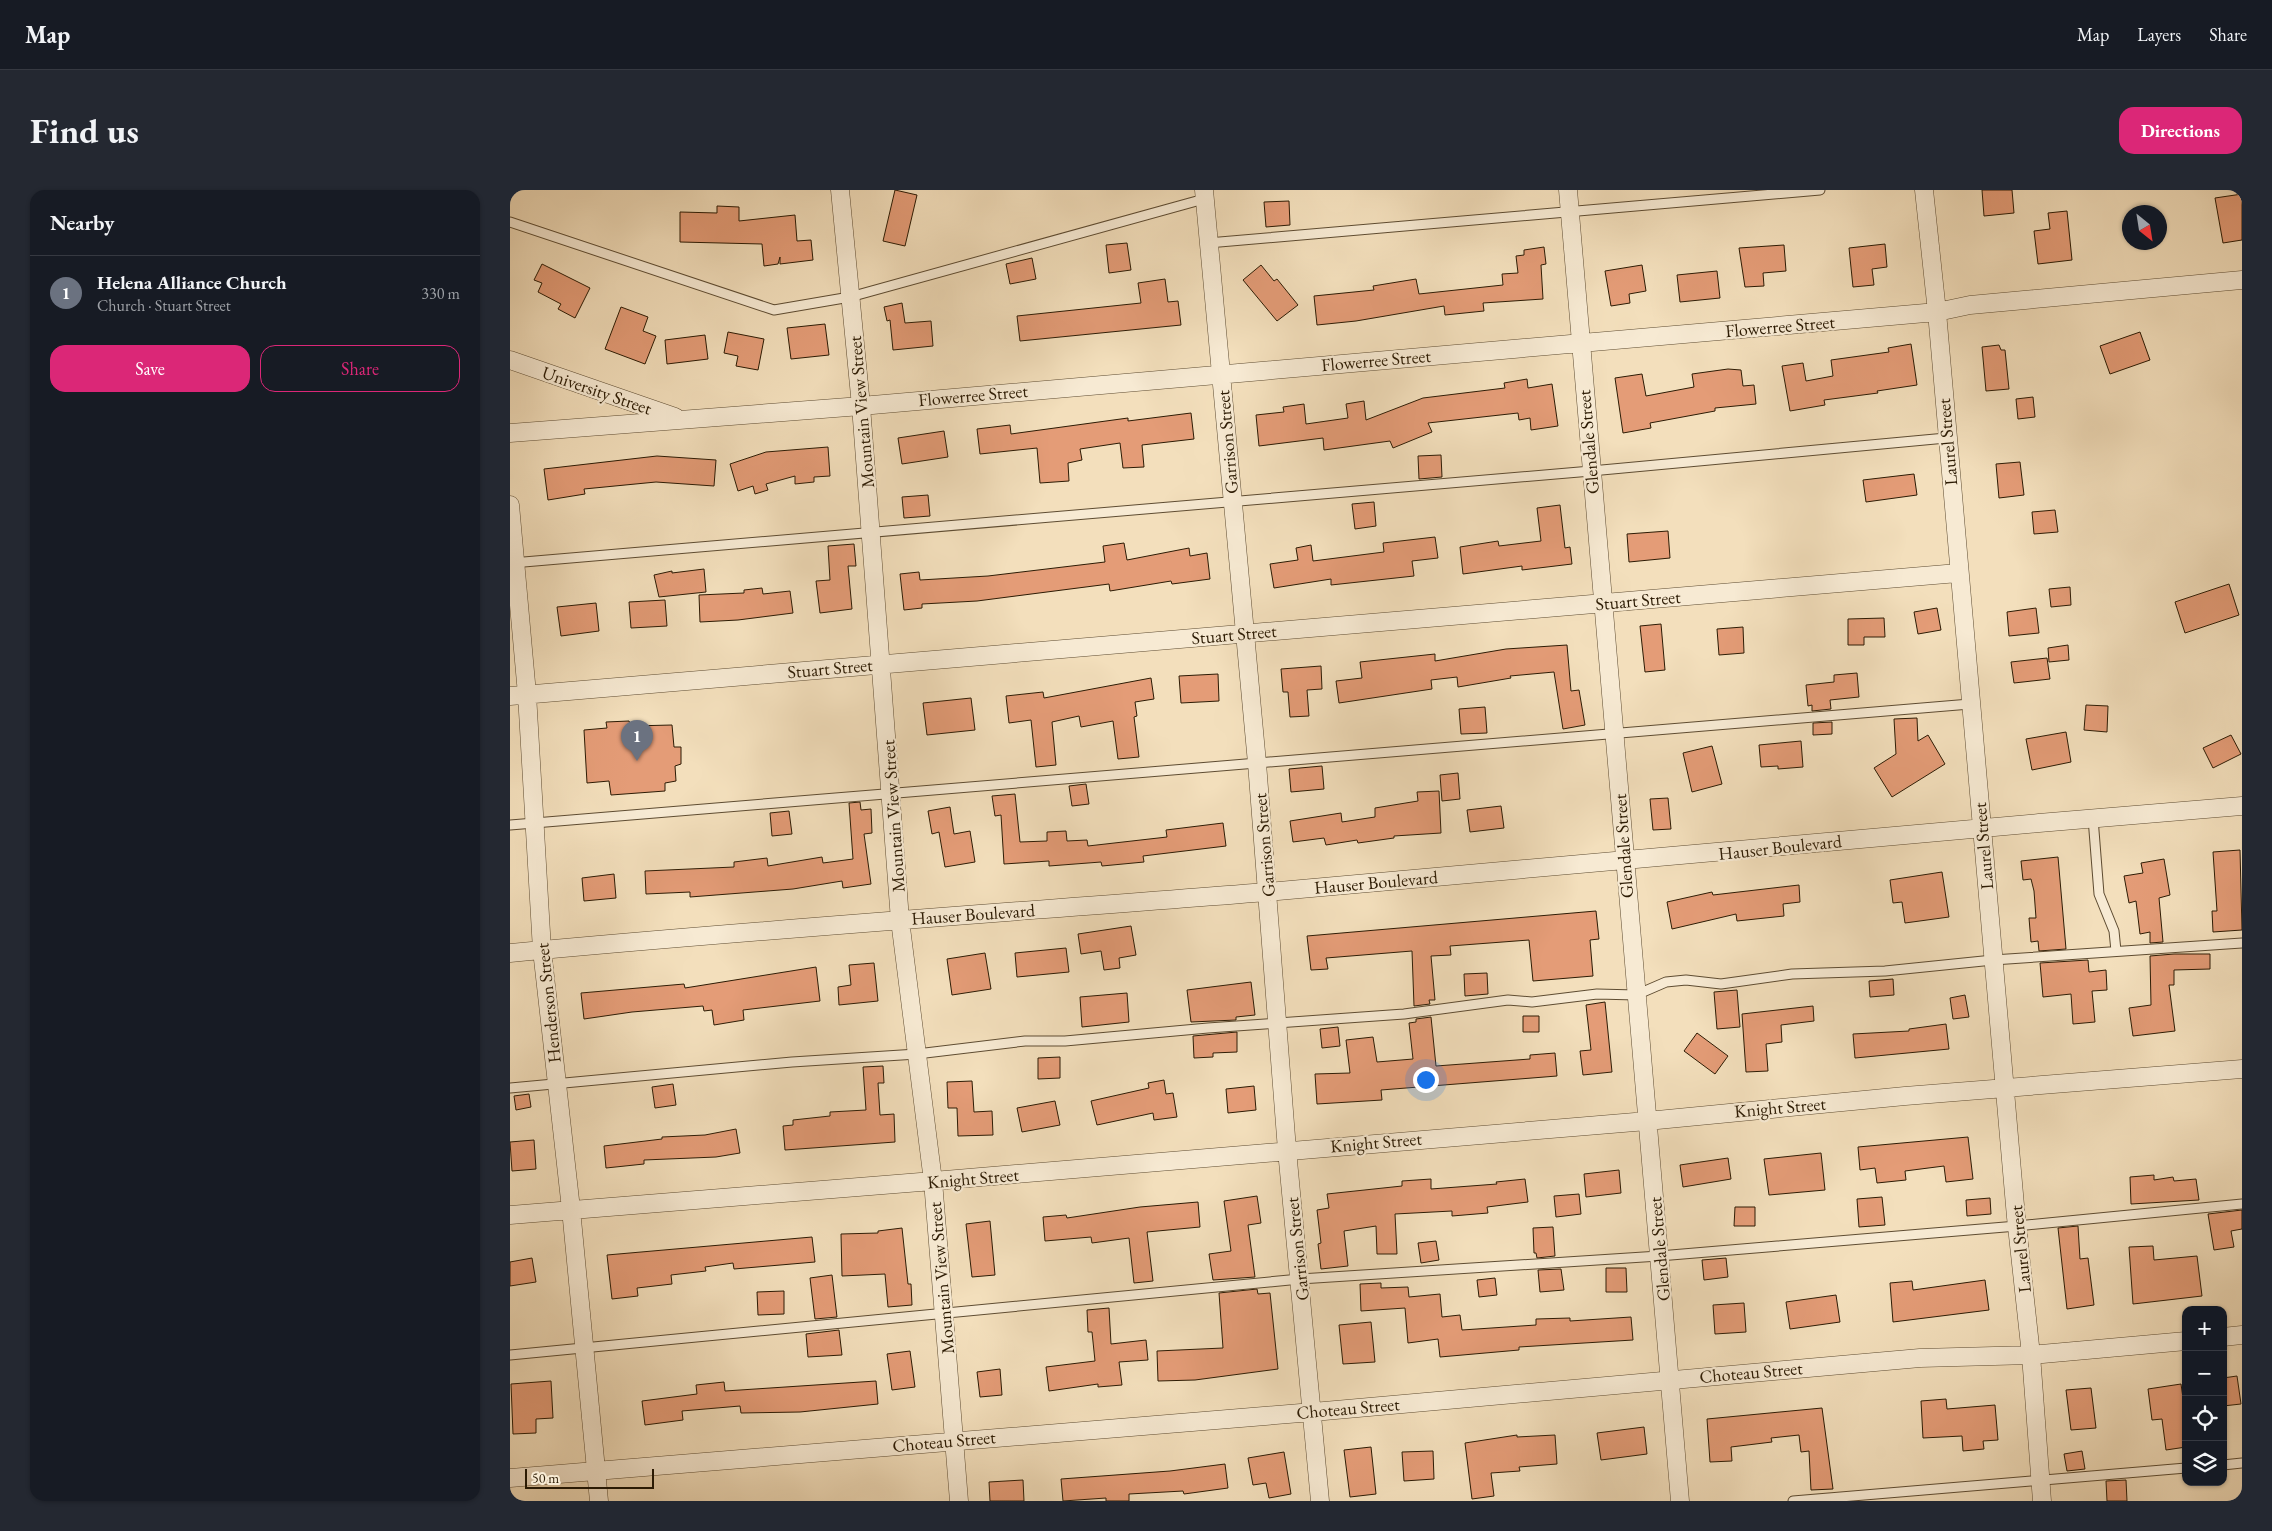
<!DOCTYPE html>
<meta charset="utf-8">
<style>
body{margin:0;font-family:"EB Garamond",serif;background:#242831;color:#f1f3f6}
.controls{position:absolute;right:15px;bottom:15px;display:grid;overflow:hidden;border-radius:10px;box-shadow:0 1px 4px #0004}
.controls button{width:45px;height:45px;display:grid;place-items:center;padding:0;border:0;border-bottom:1px solid #363941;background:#171b24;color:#f1f3f6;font:25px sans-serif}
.compass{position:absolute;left:1612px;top:15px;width:45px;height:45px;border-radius:50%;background:#171b24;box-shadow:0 1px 4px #0004;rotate:150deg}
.scale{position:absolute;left:15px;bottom:12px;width:129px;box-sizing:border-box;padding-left:5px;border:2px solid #2c1b04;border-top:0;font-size:14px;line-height:18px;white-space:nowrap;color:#2c1b04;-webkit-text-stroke:4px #f7ead3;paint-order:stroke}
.you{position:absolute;left:915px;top:889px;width:18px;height:18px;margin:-12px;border:4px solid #fff;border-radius:50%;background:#1a73e8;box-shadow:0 0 0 8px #1a73e833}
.badge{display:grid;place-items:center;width:32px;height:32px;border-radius:50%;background:#db2777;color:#fff;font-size:16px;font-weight:700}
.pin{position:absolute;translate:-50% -41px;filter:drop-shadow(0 1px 2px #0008)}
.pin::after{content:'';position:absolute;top:26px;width:18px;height:15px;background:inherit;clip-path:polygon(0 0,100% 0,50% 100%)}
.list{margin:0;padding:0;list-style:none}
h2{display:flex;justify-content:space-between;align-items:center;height:65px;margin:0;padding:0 20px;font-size:21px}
h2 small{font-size:16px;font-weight:400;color:#9ea1a6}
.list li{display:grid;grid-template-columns:32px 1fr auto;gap:15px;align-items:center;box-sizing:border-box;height:75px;padding:0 20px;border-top:1px solid #363941}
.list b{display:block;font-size:19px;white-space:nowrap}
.list p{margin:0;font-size:16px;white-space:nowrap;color:#9ea1a6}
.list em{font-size:16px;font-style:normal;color:#9ea1a6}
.actions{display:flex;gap:10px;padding:15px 20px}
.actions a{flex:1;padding:11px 0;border:1px solid #db2777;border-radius:15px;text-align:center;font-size:18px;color:#db2777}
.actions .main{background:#db2777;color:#fff}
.icon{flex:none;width:28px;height:28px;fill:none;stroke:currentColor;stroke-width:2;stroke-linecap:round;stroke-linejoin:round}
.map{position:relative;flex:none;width:1732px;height:1311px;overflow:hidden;border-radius:15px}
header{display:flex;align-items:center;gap:30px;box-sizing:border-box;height:70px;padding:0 25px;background:#171b24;border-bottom:1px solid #363941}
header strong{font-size:24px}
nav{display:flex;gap:28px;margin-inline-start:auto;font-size:18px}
.intro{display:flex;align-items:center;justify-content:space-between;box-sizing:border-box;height:120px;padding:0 30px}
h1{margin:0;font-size:35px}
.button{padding:12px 22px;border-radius:15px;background:#db2777;color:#fff;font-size:18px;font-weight:700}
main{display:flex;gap:30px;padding:0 30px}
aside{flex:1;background:#171b24;border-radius:15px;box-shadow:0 1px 4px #0004}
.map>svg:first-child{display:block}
.building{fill:#e49c77;stroke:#2c1b04}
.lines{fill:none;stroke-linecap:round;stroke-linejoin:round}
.lane-casing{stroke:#5e4c32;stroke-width:11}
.street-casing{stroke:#5e4c32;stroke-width:19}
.lane{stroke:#f7ead3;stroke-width:9}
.street{stroke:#f7ead3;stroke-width:18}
.labels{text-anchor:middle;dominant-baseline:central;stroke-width:4.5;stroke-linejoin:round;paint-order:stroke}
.street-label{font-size:18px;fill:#2c1b04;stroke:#f7ead3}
</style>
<header>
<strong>Map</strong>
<nav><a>Map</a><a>Layers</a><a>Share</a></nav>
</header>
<div class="intro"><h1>Find us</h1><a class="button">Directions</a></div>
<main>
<aside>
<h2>Nearby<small></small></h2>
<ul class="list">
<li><span class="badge" style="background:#6b7280">1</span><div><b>Helena Alliance Church</b><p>Church · Stuart Street</p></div><em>330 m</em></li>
</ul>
<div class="actions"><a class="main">Save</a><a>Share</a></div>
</aside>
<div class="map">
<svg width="1732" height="1311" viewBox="0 0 1732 1311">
<rect width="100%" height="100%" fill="#f3dfbc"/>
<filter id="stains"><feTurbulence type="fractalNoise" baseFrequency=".004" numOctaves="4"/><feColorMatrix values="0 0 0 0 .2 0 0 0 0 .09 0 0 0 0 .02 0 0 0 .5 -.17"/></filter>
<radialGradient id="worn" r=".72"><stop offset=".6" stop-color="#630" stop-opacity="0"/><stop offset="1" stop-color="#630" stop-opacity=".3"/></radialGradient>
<path class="building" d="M385 0 407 5 395 56 373 51Z
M1472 0H1502L1504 23 1474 26Z
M1732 4V50L1713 53 1705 8Z
M779 11 780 35 756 37 754 12Z
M207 16 229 17V31L285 25 287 51 301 50 303 70 270 74V67L268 74 254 76 252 54 170 52V22L207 23Z
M1557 21 1562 70 1528 74 1524 41 1540 39 1538 23Z
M617 53 621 80 599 83 596 55Z
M1375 54 1377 77 1362 79 1364 95 1343 97 1339 58Z
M1274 55 1276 81 1253 83 1254 96 1235 97 1229 58Z
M1034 57 1036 74 1031 75 1033 109 973 113 974 121 935 125 934 116 846 131 807 135 804 106 864 100 863 96 906 89 909 104 993 95 992 84 1008 83 1006 66 1014 65V60Z
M522 68 526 89 500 94 496 74Z
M32 74 80 98 65 128 48 119 51 114 28 102 32 93 24 90Z
M751 75 764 91 767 89 788 115 767 131 733 90Z
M1132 75 1136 101 1119 104 1120 113 1101 116 1095 81Z
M1207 81 1210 108 1170 112 1167 85Z
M655 89 658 112 668 111 671 135 510 151 507 126 631 113 628 93Z
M392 113 395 133 421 131 423 156 383 160 380 130 377 131 374 117Z
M111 117 138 127 133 141 146 146 135 174 95 159Z
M315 134 319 165 281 169 277 138Z
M218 142 254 149 248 180 226 176 228 166 214 163Z
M1630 142 1640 170 1600 184 1590 156Z
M195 145 198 169 157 174 155 150Z
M1401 154 1407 195 1367 201 1368 203 1314 210 1315 215 1280 221 1272 176 1293 173 1296 191 1323 186 1321 170 1379 162 1378 158Z
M1489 155 1491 160H1495L1499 199 1476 201 1472 157Z
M1218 179 1231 180 1233 196 1244 195 1246 214 1205 218V221L1140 233 1141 238 1113 243 1105 188 1132 184 1136 206 1184 197 1182 184Z
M1017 189 1018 198 1042 194 1048 236 1021 240 1020 228 1009 230 1008 223 918 233 922 242 883 258 880 251 814 260 813 248 749 256 746 225 774 222 773 217 794 214 796 234 838 228 836 214 854 211 856 230 913 208 995 198 994 193Z
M1523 207 1525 227 1508 229 1506 209Z
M681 223 684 249 632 255 634 277 613 278 610 253 570 259 572 270 558 273 559 291 530 293 527 258 470 264 467 239 500 235 501 244 618 228V231Z
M434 241 438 267 392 274 388 248Z
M318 257 320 286 304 287V292L285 294V286L256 294 258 300 245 304 243 296 228 301 220 274 256 262Z
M931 265 932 287 909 289 908 266Z
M147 266 206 270 204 296 146 292 74 299 75 304 38 310 34 279Z
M1510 272 1514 305 1489 308 1486 274Z
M1404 284 1407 305 1356 312 1353 290Z
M418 305 420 326 394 328 392 307Z
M864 312 866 336 845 339 842 314Z
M1050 315 1055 358 1060 357 1062 374 1012 380V376L953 384 950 357 988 351 989 356 1031 351 1027 318Z
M1545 320 1548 342 1524 344 1522 322Z
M1158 341 1160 368 1119 372 1117 344Z
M925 347 928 368 902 371 904 386 821 395V389L764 398 760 374 788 370 786 358 801 355 803 371 874 362 873 353Z
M614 353 617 370 679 358 680 366 697 363 700 389 662 394 661 391 600 401 599 394 467 411 412 414V418L394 420 390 384 409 382 410 390 478 386 595 372 593 356Z
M344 354 346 376H338L342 419 310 423 306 391 320 390 318 356Z
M194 379 196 402 149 407 144 385 162 381V383Z
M1719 394 1729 425 1675 443 1665 412Z
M1560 397 1561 415 1541 417 1539 399Z
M252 398 253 404 280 401 283 423 228 430 190 432 189 405 234 403V400Z
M155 410 157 436 121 438 119 412Z
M86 413 89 441 51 446 47 417Z
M1427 418 1431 440 1408 444 1404 422Z
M1526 418 1529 443 1499 446 1497 422Z
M1374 428 1375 447H1354V455H1338V429Z
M1151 434 1155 480 1135 482 1130 436Z
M1233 437 1234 463 1209 465 1207 439Z
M1057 455 1061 501 1069 500 1075 535 1053 539 1044 482 1000 486 1001 488 948 497 947 487 921 490 922 499 829 513 826 491 852 488 850 472 925 464V471L996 459Z
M1558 455 1559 470 1539 472 1538 458Z
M1537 468 1540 489 1504 493 1501 472Z
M811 476 812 499 797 500 799 526 780 527 778 502H773L771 479Z
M1347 483 1349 507 1320 510 1321 519 1302 521V515L1298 516 1296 495 1324 492V485Z
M708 484 709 511 671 513 669 486Z
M641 488 644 509 625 512 627 526 624 527 629 567 608 569 603 531 571 537 569 526 542 532 546 575 526 577 521 530 499 533 496 506 533 502 534 508Z
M461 508 465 540 417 545 413 513Z
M1576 515 1598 516 1597 542 1574 540Z
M975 517 977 543 951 544 949 519Z
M1407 528 1408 551 1418 545 1435 574 1382 607 1364 578 1386 564 1384 529Z
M119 531 121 536 162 535 164 557H171V574L165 576 166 591 155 593V601L101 605 99 591 77 593 74 540 97 538 96 532Z
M1322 532V544L1303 545V533Z
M1556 542 1561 572 1522 580 1516 549Z
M1721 545 1731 564 1703 578 1693 558Z
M1291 551 1293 577 1268 579V576L1251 577 1249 555Z
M1202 556 1212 594 1182 602 1173 563Z
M812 576 814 599 781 602 779 579Z
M948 583 950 609 932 611 930 585Z
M576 594 579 614 562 616 559 596Z
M929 601 931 643 884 646V648L848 653 847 650 816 655 814 648 783 652 780 631 831 623 832 632 865 627V618L908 611 907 602Z
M505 604 510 652 537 651V642L556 641 557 651 577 650 578 656 657 647 656 640 713 633 716 656 633 666 634 672 592 676 591 672 539 676V671L494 674 491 625 485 626 482 606Z
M1158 608 1161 639 1143 640 1140 609Z
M350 612 351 620 361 619 362 643 354 644 361 694 333 698 332 691 283 699 180 707V702L136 704 135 681 224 677V672L257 668 258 676 312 667 313 673 343 669 339 613Z
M991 616 994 638 960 642 957 620Z
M440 617 444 644 460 641 465 672 435 677 429 642 422 644 418 621Z
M279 621 282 644 262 646 260 623Z
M1730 660 1732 740 1703 742 1702 721H1707L1703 662Z
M1548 667 1556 759 1529 761 1528 751 1521 752 1519 728H1526L1524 701 1521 689 1513 690 1511 671Z
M1654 669 1660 705 1649 708 1653 752 1640 753V742L1630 744 1626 711 1619 713 1614 686 1633 683 1631 673Z
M1432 682 1439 727 1395 733 1392 712 1383 713 1380 690Z
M104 684 106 708 74 711 72 688Z
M1289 695 1290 712 1273 714 1274 726 1227 731 1226 724 1162 739 1157 712 1202 702 1203 705Z
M1086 721 1089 749 1080 750 1083 786 1023 791 1019 750 940 756 941 765 921 766 925 810H919L920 814 904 816 902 761 816 768 818 779 801 780 797 746Z
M621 736 626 765 609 768 610 778 594 780 591 761 571 764 568 744Z
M556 758 559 782 507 787 505 763Z
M475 763 481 799 442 805 437 769Z
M1664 764H1700V779L1664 780V795H1659L1665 841 1623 846 1619 818 1641 815 1640 766Z
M1578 770 1579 782 1596 780 1597 800 1582 801 1585 832 1563 834 1561 804 1533 807 1530 773Z
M364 773 368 811 329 815 328 797 341 795 339 775Z
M306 777 310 811 233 820 234 830 204 835 202 820 194 821 193 816 122 822 74 829 71 803 174 794 175 798Z
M977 783 978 804 955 806 954 784Z
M1383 789 1384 805 1360 807 1359 791Z
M741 792 745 825 726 827V830L681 832 677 800Z
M1227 800 1230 837 1207 839 1204 802Z
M617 803 619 832 572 837 570 807Z
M1455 805 1459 827 1443 829 1440 808Z
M1095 812 1102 882 1073 885 1070 861 1081 860 1076 815Z
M1303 816 1304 831 1271 835 1272 852 1256 854 1258 881 1236 882 1232 824Z
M1013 826H1029V842H1013Z
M921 827 926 876 1020 869V865L1045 863 1047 886 871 900 872 910 807 914 805 884 840 883 836 850 863 847 867 872 903 869 899 833 906 832V829Z
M1436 834 1439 859 1345 868 1343 844 1399 841V839Z
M828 837 830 856 812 858 810 839Z
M727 842V862L703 863V867L684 868 683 846Z
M1187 843 1218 866 1205 884 1174 861Z
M550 867V888L528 889V868Z
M373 876 374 893H368L370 925 384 924 385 952 275 960 273 936 283 935V930L320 926V922L356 920 353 877Z
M654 890 656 904 663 903 667 927 644 930 643 923 587 935 581 911 639 898 638 893Z
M462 891 464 922 482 921 483 945 448 946 447 918H438L437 892Z
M163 894 166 915 145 918 142 897Z
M744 896 746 920 718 923 716 899Z
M19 904 21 917 6 920 4 906Z
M545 911 550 935 512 942 507 918Z
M226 939 230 963 206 967 134 970V974L96 978 94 956 152 949V947L195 945Z
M1458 947 1463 989 1436 992 1434 976 1395 981 1396 990 1367 993 1365 978 1350 980 1348 957Z
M24 950 26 979 2 981 0 952Z
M1311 963 1315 1000 1259 1005 1254 969Z
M1218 968 1221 989 1173 997 1170 975Z
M1109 980 1111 1003 1076 1007 1074 984Z
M1644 985V990L1663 987 1664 991 1686 989 1689 1010 1621 1014 1620 987Z
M921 989V999L987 994 986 992 1015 989 1018 1012 977 1017 978 1023 942 1026V1021L885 1024 887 1064H867L866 1036 834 1041 838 1076 811 1079 808 1054 811 1053 807 1020 819 1018 817 1004 892 996V991Z
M1069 1004 1071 1024 1046 1027 1044 1006Z
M747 1006 751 1033 738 1035 745 1087 703 1090 699 1064 721 1061 714 1011Z
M1372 1007 1375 1035 1349 1037 1347 1009Z
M1480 1008 1481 1024 1457 1026 1456 1010Z
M688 1012 690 1037 637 1042 643 1091 624 1093 619 1048 582 1053 581 1047 535 1051 533 1027 556 1025 557 1028 630 1017Z
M1225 1017H1245V1036H1224Z
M1732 1020V1039L1721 1041 1724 1057 1704 1060 1698 1024Z
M480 1031 485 1085 462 1087 456 1034Z
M1568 1036 1570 1069 1578 1068 1584 1115 1557 1119 1548 1038Z
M1043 1037 1045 1066 1027 1068 1026 1063H1024L1023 1038Z
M392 1038 398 1094H401L402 1115 378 1117 375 1084 332 1086 331 1044 368 1043V1041Z
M302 1047 305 1072 224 1079 223 1073 195 1077 196 1081 161 1085 162 1094 127 1098 128 1106 102 1109 97 1065Z
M926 1051 929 1070 911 1073 908 1053Z
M1643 1056 1644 1070 1687 1066 1692 1106 1623 1114 1619 1057Z
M22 1068 26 1092 0 1096V1072Z
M1216 1068 1218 1087 1194 1090 1192 1070Z
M1096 1078H1116L1117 1102H1096Z
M1051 1079 1054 1100 1030 1102 1028 1080Z
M322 1085 327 1127 305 1129 300 1088Z
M985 1088 987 1105 969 1107 967 1090Z
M1475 1090 1479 1120 1383 1132 1380 1093 1402 1091 1403 1100Z
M871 1093V1098L898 1097 899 1107 930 1104 932 1127 950 1125 952 1140 1026 1135V1129L1060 1128V1131L1121 1127 1123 1150 1009 1157V1160L930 1167 928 1149 898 1153 895 1118 851 1121 850 1094Z
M747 1099 748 1104 760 1103 768 1179 685 1190 648 1191 647 1161 713 1158 709 1103Z
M274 1101V1124L248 1125 247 1102Z
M1326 1105 1330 1132 1280 1139 1276 1112Z
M1234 1113 1236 1142 1205 1144 1203 1115Z
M599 1118 601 1154 636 1150 638 1170 609 1172 612 1195 588 1197V1194L539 1201 536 1177 585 1171 582 1142H578L577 1120Z
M861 1132 865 1172 833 1174 829 1135Z
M329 1140 332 1165 298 1167 296 1144Z
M400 1161 405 1197 382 1200 377 1164Z
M490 1179 492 1205 470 1207 467 1182Z
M1727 1186 1731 1214 1713 1216V1188Z
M41 1191 43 1228 26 1229V1243L3 1244 1 1194Z
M366 1191 368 1214 290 1222 231 1223 230 1216 172 1221 173 1230 135 1235 132 1211 187 1204 186 1195 214 1192 215 1201Z
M1671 1194 1676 1229V1257L1656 1260 1652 1229 1642 1230 1638 1199Z
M1581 1198 1586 1238 1561 1240 1556 1200Z
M1436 1209 1437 1219 1485 1215 1488 1250 1473 1251 1474 1259 1453 1261 1452 1246 1413 1248 1411 1211Z
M1312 1218 1323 1299 1301 1300 1299 1261 1291 1262 1289 1245 1261 1248 1262 1252 1221 1257 1222 1271 1200 1272 1197 1229Z
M1134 1237 1137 1264 1091 1270 1087 1243Z
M1007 1245V1247L1045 1245 1047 1274 1009 1277 1010 1281 981 1283 984 1306 962 1309 955 1253Z
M861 1257 866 1304 840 1307 834 1260Z
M923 1261 924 1289 894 1291 892 1262Z
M1572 1261 1575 1279 1557 1281 1554 1264Z
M774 1262 781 1304 759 1308 756 1293 743 1295 738 1268Z
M715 1274 718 1298 674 1304 673 1301 619 1304V1311H596V1308L553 1311 551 1289 660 1281Z
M513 1290 514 1311H480L479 1292Z
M1616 1290 1617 1311H1597L1596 1291Z"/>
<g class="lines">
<defs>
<path id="lane" d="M0 32 264 120 340 107 694 9
M698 53 1310 0
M2 373 1081 281 1436 248
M1583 628 1589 704 1604 741 1606 761
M0 635 1460 514
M0 898 282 872 407 864 515 851H555L698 838 894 824 998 810 1022 812 1087 804 1126 805 1156 792 1176 790 1211 794 1282 784 1375 781 1483 770 1732 753
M0 1165 790 1089 1149 1066 1507 1036 1732 1014
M1713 1275 1732 1273
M1283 1311 1676 1278"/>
<path id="street" d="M330 0 351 216 390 730 423 991 449 1311
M694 0 747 573 777 960 810 1311
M1058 0 1170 1311
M1414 0 1427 122 1506 1027 1521 1165 1532 1311
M0 170 165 227
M0 243 351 216 1427 122 1460 115 1732 90
M0 315 17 504 32 760 61 1019 89 1311
M0 506 1448 383
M0 763C252 739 505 722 757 702 1083 675 1407 642 1732 616
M0 1025 423 991 1137 931 1395 906 1732 879
M1713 1147 1732 1145
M0 1288 803 1222 1410 1168 1521 1165 1676 1151"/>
</defs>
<use href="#lane" class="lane-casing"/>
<use href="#street" class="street-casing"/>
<use href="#lane" class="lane"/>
<use href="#street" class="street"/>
</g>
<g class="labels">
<g class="street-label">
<text transform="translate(1270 136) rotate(-5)">Flowerree Street</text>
<text transform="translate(866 170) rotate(-5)">Flowerree Street</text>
<text transform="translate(87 200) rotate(19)">University Street</text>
<text transform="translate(463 205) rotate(-5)">Flowerree Street</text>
<text transform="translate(351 222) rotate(-95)">Mountain View Street</text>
<text transform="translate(717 252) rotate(-95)">Garrison Street</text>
<text transform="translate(1078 252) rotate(-95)">Glendale Street</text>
<text transform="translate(1437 252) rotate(-95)">Laurel Street</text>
<text transform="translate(1128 410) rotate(-5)">Stuart Street</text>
<text transform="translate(724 444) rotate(-5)">Stuart Street</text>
<text transform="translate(320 478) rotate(-5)">Stuart Street</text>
<text transform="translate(383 626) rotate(-94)">Mountain View Street</text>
<text transform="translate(754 655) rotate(-95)">Garrison Street</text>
<text transform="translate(1113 656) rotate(-94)">Glendale Street</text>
<text transform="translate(1473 656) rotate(-95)">Laurel Street</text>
<text transform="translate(1270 657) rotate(-6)">Hauser Boulevard</text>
<text transform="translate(866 692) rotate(-5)">Hauser Boulevard</text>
<text transform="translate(463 724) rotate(-4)">Hauser Boulevard</text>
<text transform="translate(38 813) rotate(-96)">Henderson Street</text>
<text transform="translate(1270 917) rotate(-5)">Knight Street</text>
<text transform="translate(866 952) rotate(-5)">Knight Street</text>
<text transform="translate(463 988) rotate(-5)">Knight Street</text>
<text transform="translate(787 1059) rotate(-96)">Garrison Street</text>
<text transform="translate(1149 1059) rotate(-95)">Glendale Street</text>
<text transform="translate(1510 1059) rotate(-96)">Laurel Street</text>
<text transform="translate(431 1088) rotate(-95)">Mountain View Street</text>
<text transform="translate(1241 1182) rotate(-5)">Choteau Street</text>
<text transform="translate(838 1218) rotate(-5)">Choteau Street</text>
<text transform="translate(434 1251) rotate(-5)">Choteau Street</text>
</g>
</g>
<rect width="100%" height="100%" filter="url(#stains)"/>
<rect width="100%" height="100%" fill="url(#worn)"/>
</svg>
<div class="controls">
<button>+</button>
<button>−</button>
<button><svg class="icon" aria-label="locate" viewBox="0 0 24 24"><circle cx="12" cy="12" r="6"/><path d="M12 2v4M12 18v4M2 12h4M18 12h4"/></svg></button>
<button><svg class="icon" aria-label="layers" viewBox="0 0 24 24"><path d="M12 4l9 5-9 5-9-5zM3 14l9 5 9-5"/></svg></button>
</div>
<svg class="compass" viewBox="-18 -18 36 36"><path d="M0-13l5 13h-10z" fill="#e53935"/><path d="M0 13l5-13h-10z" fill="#9ea1a6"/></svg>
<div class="scale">50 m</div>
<div class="you"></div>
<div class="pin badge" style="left:127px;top:571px;background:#6b7280">1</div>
</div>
</main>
